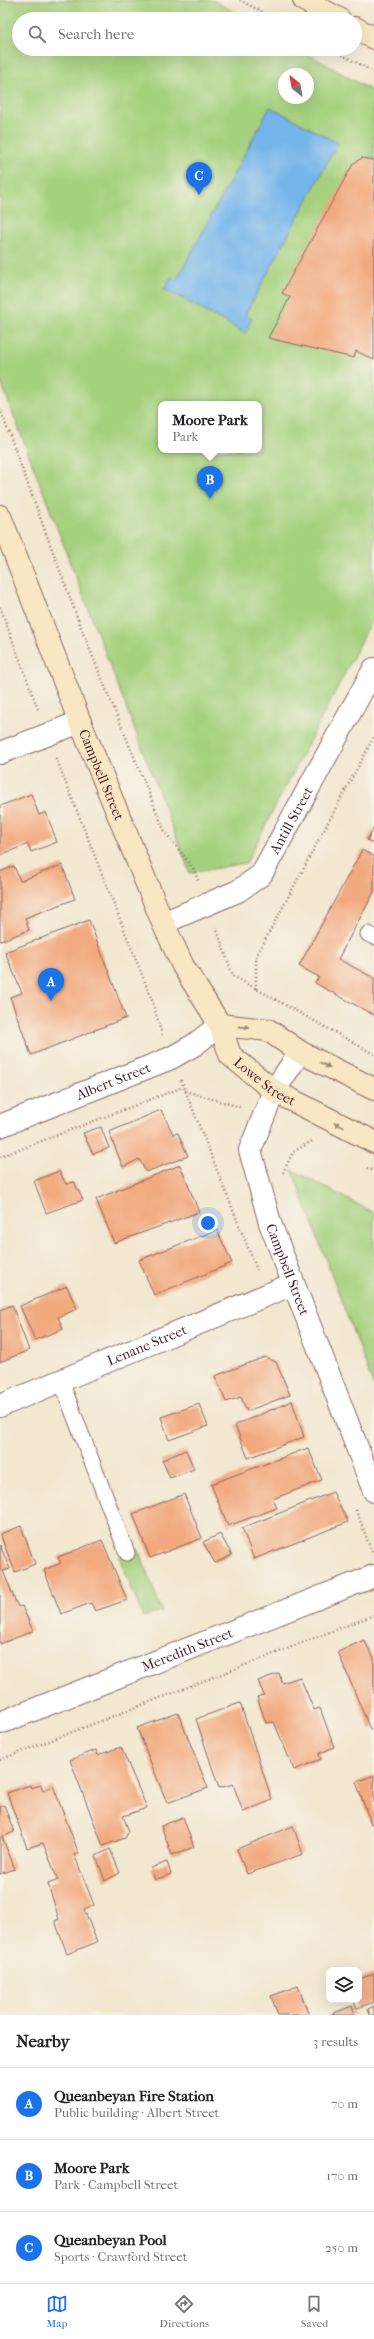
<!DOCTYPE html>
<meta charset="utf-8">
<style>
body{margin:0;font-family:"IM FELL French Canon",serif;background:#f6f6f6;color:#202124}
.controls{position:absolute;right:12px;bottom:12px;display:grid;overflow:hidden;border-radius:8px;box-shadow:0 4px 16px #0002}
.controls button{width:36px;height:36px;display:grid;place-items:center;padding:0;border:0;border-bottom:1px solid #e0e0e0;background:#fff;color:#202124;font:20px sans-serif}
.compass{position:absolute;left:278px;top:68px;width:36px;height:36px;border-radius:50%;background:#fff;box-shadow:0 4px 16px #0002;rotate:329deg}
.you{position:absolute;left:208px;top:1223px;width:14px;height:14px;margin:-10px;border:3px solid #fff;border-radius:50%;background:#1a73e8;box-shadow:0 0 0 6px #1a73e833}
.badge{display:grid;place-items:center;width:26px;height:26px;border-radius:50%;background:#1a73e8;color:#fff;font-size:13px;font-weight:700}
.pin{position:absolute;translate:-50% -33px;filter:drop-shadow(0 1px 2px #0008)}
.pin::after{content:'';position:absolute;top:21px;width:14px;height:12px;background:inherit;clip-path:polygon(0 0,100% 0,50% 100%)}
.popup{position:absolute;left:158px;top:401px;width:104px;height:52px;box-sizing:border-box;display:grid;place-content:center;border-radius:8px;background:#fff;filter:drop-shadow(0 1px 3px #0005);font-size:13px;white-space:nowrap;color:#757577}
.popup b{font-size:15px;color:#202124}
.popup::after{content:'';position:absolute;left:50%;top:100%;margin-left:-8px;border:8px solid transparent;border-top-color:#fff}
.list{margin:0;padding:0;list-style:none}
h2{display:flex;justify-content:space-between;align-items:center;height:52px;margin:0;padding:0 16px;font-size:17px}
h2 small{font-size:13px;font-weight:400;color:#757577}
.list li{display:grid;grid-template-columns:26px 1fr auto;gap:12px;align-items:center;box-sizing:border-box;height:72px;padding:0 16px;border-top:1px solid #e0e0e0}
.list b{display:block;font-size:15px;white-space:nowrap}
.list p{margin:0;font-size:13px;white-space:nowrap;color:#757577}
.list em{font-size:13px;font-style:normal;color:#757577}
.icon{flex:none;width:22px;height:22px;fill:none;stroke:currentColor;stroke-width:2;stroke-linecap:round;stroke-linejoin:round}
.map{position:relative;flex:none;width:374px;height:2015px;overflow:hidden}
.search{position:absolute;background:#fff;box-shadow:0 4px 16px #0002;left:12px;right:12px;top:12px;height:44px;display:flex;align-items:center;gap:10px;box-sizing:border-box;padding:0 14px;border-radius:22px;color:#757577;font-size:15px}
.sheet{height:268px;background:#fff}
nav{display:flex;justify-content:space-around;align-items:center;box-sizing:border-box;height:56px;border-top:1px solid #e0e0e0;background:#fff;font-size:11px;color:#757577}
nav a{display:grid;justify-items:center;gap:2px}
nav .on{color:#1a73e8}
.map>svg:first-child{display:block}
.green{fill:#a5d17e;stroke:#787854;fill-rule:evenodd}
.water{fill:#76b5ea;stroke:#606a8a}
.building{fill:#f2a97e}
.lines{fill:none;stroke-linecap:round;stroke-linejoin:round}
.lane-casing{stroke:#856564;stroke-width:17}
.street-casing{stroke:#856564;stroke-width:24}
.secondary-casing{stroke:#856564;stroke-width:24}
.path{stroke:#856564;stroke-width:2.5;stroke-dasharray:1 3;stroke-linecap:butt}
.lane{stroke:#fff;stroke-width:15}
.street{stroke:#fff;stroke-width:22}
.secondary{stroke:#f9e7c3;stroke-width:22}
.oneway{fill:#a28377}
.labels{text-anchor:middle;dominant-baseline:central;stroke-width:4;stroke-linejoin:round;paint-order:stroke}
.street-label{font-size:14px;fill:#4a1f2b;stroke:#f7f3e8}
</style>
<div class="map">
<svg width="374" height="2015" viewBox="0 0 374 2015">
<rect width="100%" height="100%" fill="#f7f3e8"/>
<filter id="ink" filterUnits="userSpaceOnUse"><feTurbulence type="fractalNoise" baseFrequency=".025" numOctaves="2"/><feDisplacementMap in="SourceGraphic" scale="8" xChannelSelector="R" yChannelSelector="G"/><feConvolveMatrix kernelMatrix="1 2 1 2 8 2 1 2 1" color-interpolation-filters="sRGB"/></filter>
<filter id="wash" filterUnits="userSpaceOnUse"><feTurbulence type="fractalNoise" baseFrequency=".012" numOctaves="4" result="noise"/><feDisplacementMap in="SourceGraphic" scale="16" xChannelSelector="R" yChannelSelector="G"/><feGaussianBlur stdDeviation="0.9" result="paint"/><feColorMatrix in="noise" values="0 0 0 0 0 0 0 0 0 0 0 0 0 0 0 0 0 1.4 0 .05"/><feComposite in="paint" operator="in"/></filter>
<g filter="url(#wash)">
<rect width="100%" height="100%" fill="#f2e7cf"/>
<path class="green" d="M0 0H213L246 19H19V49H299L374 92V617L246 863 190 873 0 380ZM284 74H308V98H284ZM161 404H259V450H161Z
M292 1170 374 1213V1387Z
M138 1549 162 1611 143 1617 119 1557Z"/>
<path class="water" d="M270 107 338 143 245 315 252 319 245 333 164 289 171 277 177 279Z"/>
<g id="blocks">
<path class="building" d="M362 158 374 160V360L356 351 354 358 268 338 290 297 282 293 349 171 354 163Z
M31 794 39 815 46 812 57 842 31 852 28 844 0 855V806Z
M374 827V844L367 840Z
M362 850 374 856V892L338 959 374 978V1015L315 983 319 977 299 966Z
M62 865 75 899 25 918 29 930 0 941V872L14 866 20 881Z
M89 920 126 1018 31 1055 10 997 22 993 5 952Z
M161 1110 173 1134 178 1133 188 1156 146 1172 139 1159 123 1167 109 1132Z
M101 1127 109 1148 93 1154 83 1133Z
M180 1165 199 1212 114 1243 96 1199Z
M59 1171 66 1184 74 1182 83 1200 46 1213 34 1181Z
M217 1230 232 1263 154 1295 139 1260Z
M67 1286 77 1309 58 1317 63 1329 35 1340 20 1306Z
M12 1305 29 1350 0 1362V1310Z
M265 1357 276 1362 290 1395 247 1411 241 1397 226 1402 215 1376Z
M292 1401 304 1437 248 1458 235 1425Z
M199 1404 208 1426 169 1440 161 1417Z
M308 1448 322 1480 273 1499 277 1508 228 1526 211 1484Z
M186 1450 194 1469 170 1478 162 1460Z
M333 1492 348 1522 254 1559 242 1528Z
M184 1494 202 1538 150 1558 133 1514Z
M21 1526 35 1564 15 1572 0 1534Z
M220 1534 232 1555 215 1563 203 1542Z
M102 1540 127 1600 95 1611 91 1603 61 1614 44 1570 61 1563 58 1557Z
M0 1545 10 1569 3 1571 18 1607 22 1606 33 1631 0 1644Z
M364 1640 374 1658V1728L370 1729 338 1652Z
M279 1673 282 1683 300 1677 314 1710 320 1708 334 1747 319 1754 321 1759 294 1770 274 1722 266 1723 257 1697 264 1695 258 1681Z
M240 1703 272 1800 243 1812 233 1784 219 1788 196 1719Z
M178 1713 208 1788 167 1803 137 1728Z
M121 1747 147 1808 123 1816 129 1831 125 1838 103 1846 70 1760 96 1750 98 1755Z
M374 1775V1823L371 1824 356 1782Z
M30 1785 31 1788 41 1785 43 1791 53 1786 79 1854H74L94 1905 84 1909 97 1942 67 1954 55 1921 59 1919 48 1884 58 1880 43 1843 27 1848 7 1793Z
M4 1805 14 1832 2 1837 15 1869 0 1874V1807Z
M183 1817 194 1847 172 1855 161 1826Z
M293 1826 303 1854 247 1874 237 1849Z
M110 1849 120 1873 105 1881 96 1856Z
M167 1862 171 1874 155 1880 151 1868Z
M374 1974V2002L357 2008 353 2000H359V1979Z
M298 1986 309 2015H278L271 1996Z
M352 2006 355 2015H329Z
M374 2006V2015H370L368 2009Z"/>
</g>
</g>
<g filter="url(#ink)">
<use href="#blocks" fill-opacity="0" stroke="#856564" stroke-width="1"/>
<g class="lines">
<defs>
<path id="lane" d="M368 934 374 937
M61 1381 127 1553"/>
<g id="street">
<path d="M0 753 80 722"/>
<path id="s1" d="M163 923 238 891 261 875 374 669"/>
<path id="s2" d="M300 1052 274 1091 250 1150 270 1223 374 1491"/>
<path id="s3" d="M0 1126 171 1058 194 1045 220 1025"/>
<path id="s4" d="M0 1406 293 1284"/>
<path id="s5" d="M0 1723 374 1576"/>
</g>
<g id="secondary">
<path d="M304 0 339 19"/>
<path d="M355 28 374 38"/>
<path id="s6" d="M0 516 80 722 163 923 183 966 220 1025 230 1055 274 1091 374 1142"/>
<path d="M220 1025 268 1030 300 1052 374 1089"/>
</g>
</defs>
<use href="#lane" class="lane-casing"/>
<use href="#street" class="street-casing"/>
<use href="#secondary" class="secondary-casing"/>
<path class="path" d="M240 0 275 19
M331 49 374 72
M0 409 83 633 165 832 193 868 198 881
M0 607 39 712
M56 758 152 1000 162 1035
M216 927 233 976 374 1054
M256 989V957L374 737
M181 1080 257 1270
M185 1091 240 1107
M0 1157 183 1087
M367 1168 374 1171
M283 1173 293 1152 314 1140
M356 1510 372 1552
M0 1760 374 1615"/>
<use href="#lane" class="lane"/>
<use href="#street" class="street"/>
<use href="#secondary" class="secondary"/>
</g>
<defs><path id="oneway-solid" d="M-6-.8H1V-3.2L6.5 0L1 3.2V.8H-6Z"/></defs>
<g class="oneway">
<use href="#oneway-solid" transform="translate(244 1027) rotate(6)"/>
<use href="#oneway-solid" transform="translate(325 1065) rotate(27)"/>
<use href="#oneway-solid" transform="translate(339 1125) rotate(-153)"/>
</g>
</g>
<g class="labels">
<g class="street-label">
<text stroke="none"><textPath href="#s6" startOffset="278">Campbell Street</textPath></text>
<text stroke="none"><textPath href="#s1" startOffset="172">Antill Street</textPath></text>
<text stroke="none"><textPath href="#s6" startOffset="631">Lowe Street</textPath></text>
<text stroke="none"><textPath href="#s3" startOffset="122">Albert Street</textPath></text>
<text stroke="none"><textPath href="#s2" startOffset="236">Campbell Street</textPath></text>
<text stroke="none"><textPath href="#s4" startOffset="159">Lenane Street</textPath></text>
<text stroke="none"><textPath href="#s5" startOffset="201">Meredith Street</textPath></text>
</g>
</g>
</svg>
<div class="controls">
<button><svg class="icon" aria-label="layers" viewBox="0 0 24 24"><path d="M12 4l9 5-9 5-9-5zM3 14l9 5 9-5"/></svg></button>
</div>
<svg class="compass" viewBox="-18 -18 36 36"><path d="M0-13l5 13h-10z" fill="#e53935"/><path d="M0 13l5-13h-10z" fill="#757577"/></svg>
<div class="you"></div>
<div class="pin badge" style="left:51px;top:1001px">A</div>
<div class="pin badge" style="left:210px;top:499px">B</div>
<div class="popup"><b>Moore Park</b>Park</div>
<div class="pin badge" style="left:199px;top:195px">C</div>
<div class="search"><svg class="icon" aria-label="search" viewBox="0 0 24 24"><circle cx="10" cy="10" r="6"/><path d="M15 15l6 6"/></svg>Search here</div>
</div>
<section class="sheet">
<h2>Nearby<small>3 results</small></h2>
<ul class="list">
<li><span class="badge">A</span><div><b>Queanbeyan Fire Station</b><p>Public building · Albert Street</p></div><em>70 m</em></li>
<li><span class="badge">B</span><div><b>Moore Park</b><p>Park · Campbell Street</p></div><em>170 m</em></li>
<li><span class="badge">C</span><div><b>Queanbeyan Pool</b><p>Sports · Crawford Street</p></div><em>250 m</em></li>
</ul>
</section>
<nav>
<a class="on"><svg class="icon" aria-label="map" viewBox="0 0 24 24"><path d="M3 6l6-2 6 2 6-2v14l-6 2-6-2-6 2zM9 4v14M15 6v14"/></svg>Map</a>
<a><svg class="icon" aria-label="directions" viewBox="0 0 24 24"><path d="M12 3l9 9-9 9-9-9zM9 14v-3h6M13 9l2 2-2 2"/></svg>Directions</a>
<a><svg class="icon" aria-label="saved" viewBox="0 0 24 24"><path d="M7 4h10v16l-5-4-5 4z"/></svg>Saved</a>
</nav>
